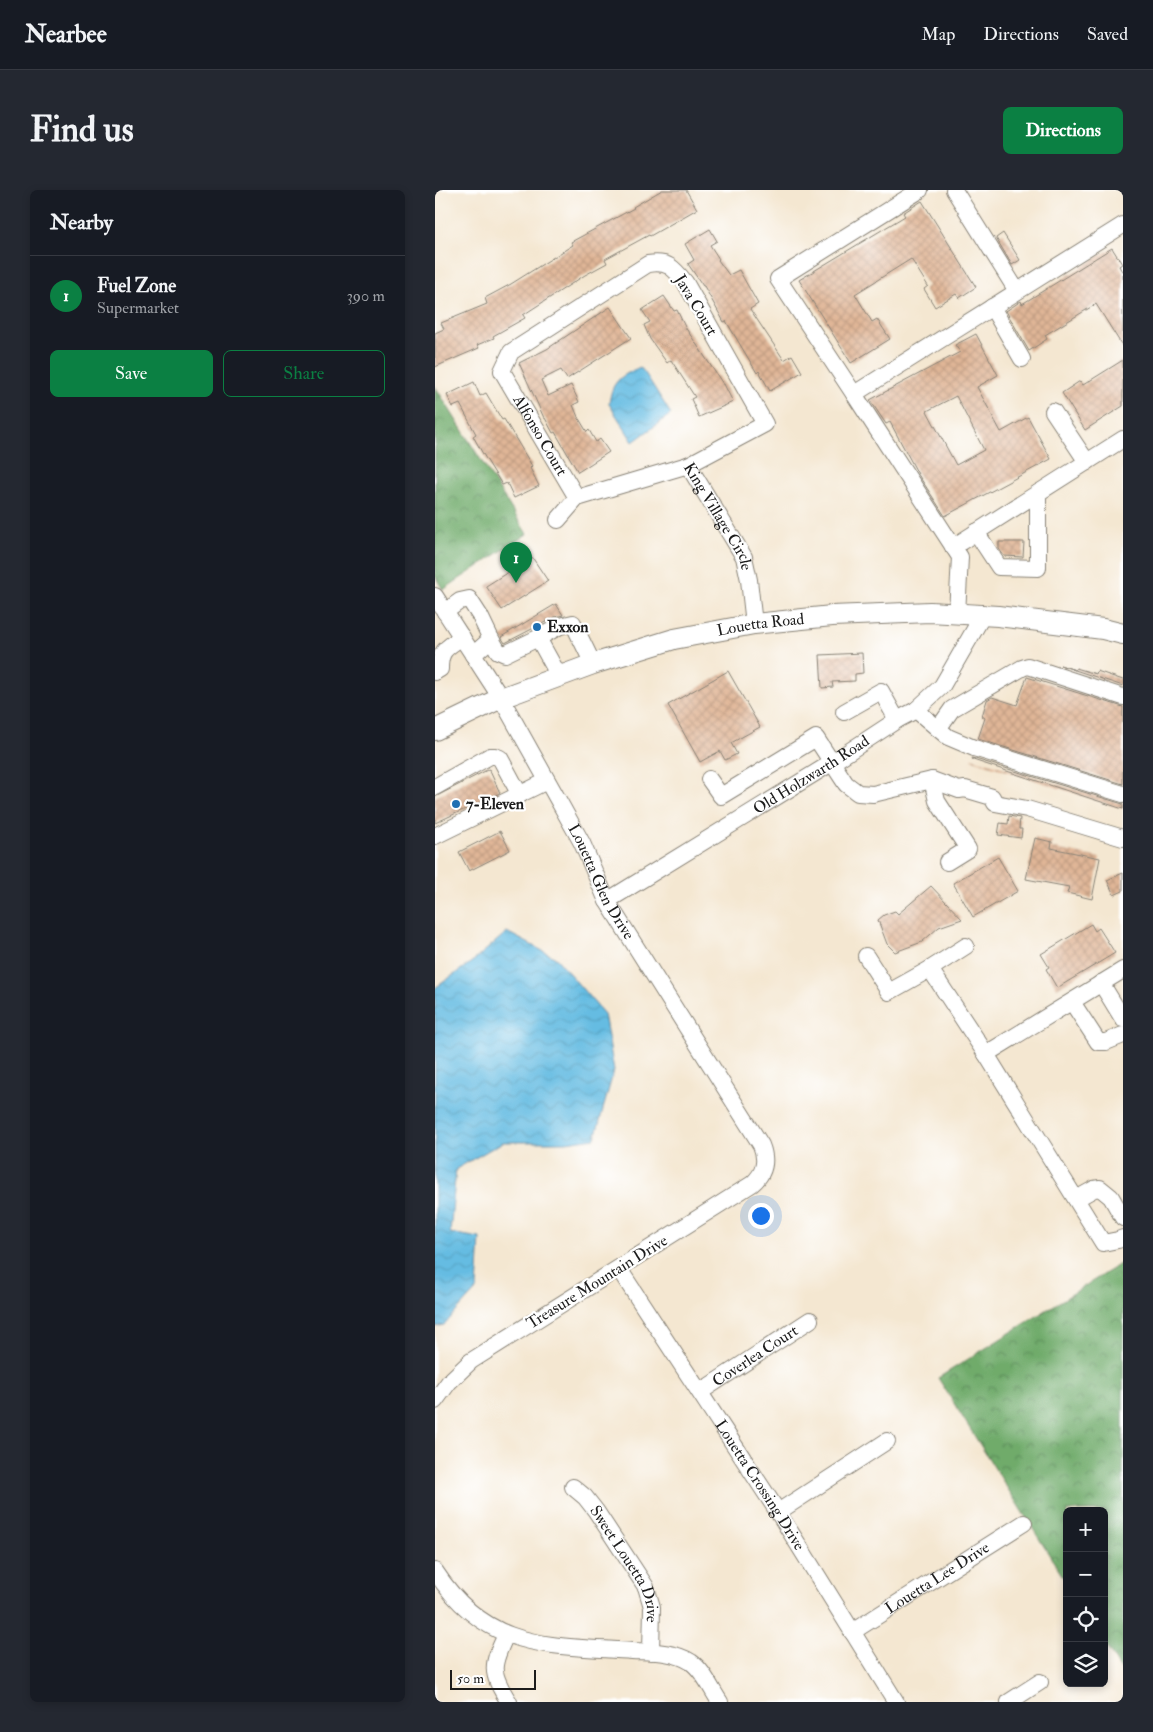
<!DOCTYPE html>
<meta charset="utf-8">
<style>
body{margin:0;font-family:"IM FELL Double Pica",serif;background:#242831;color:#f1f3f6}
.controls{position:absolute;right:15px;bottom:15px;display:grid;overflow:hidden;border-radius:8px;box-shadow:0 2px 8px #0003}
.controls button{width:45px;height:45px;display:grid;place-items:center;padding:0;border:0;border-bottom:1px solid #363941;background:#171b24;color:#f1f3f6;font:25px sans-serif}
.scale{position:absolute;left:15px;bottom:12px;width:86px;box-sizing:border-box;padding-left:5px;border:2px solid #1c1c1c;border-top:0;font-size:14px;line-height:18px;white-space:nowrap;color:#1c1c1c;-webkit-text-stroke:4px #fff;paint-order:stroke}
.you{position:absolute;left:325px;top:1025px;width:18px;height:18px;margin:-12px;border:4px solid #fff;border-radius:50%;background:#1a73e8;box-shadow:0 0 0 8px #1a73e833}
.badge{display:grid;place-items:center;width:32px;height:32px;border-radius:50%;background:#0b8043;color:#fff;font-size:16px;font-weight:700}
.pin{position:absolute;translate:-50% -41px;filter:drop-shadow(0 1px 2px #0008)}
.pin::after{content:'';position:absolute;top:26px;width:18px;height:15px;background:inherit;clip-path:polygon(0 0,100% 0,50% 100%)}
.list{margin:0;padding:0;list-style:none}
h2{display:flex;justify-content:space-between;align-items:center;height:65px;margin:0;padding:0 20px;font-size:21px}
h2 small{font-size:16px;font-weight:400;color:#9ea1a6}
.list li{display:grid;grid-template-columns:32px 1fr auto;gap:15px;align-items:center;box-sizing:border-box;height:80px;padding:0 20px;border-top:1px solid #363941}
.list b{display:block;font-size:19px;white-space:nowrap}
.list p{margin:0;font-size:16px;white-space:nowrap;color:#9ea1a6}
.list em{font-size:16px;font-style:normal;color:#9ea1a6}
.actions{display:flex;gap:10px;padding:15px 20px}
.actions a{flex:1;padding:11px 0;border:1px solid #0b8043;border-radius:8px;text-align:center;font-size:18px;color:#0b8043}
.actions .main{background:#0b8043;color:#fff}
.icon{flex:none;width:28px;height:28px;fill:none;stroke:currentColor;stroke-width:2;stroke-linecap:round;stroke-linejoin:round}
.map{position:relative;flex:none;width:688px;height:1512px;overflow:hidden;border-radius:8px}
header{display:flex;align-items:center;gap:30px;box-sizing:border-box;height:70px;padding:0 25px;background:#171b24;border-bottom:1px solid #363941}
header strong{font-size:24px}
nav{display:flex;gap:28px;margin-inline-start:auto;font-size:18px}
.intro{display:flex;align-items:center;justify-content:space-between;box-sizing:border-box;height:120px;padding:0 30px}
h1{margin:0;font-size:35px}
.button{padding:12px 22px;border-radius:8px;background:#0b8043;color:#fff;font-size:18px;font-weight:700}
main{display:flex;gap:30px;padding:0 30px}
aside{flex:1;background:#171b24;border-radius:8px;box-shadow:0 2px 8px #0003}
.map>svg:first-child{display:block}
.forest{fill:url(#forest-crowns);stroke:#466444}
.water{fill:url(#water-waves);stroke:#406c7f}
.building{fill:url(#building-cross-hatch);fill-rule:evenodd}
.lines{fill:none;stroke-linecap:round;stroke-linejoin:round}
.minor-casing{stroke:#888276;stroke-width:18}
.major-casing{stroke:#888276;stroke-width:22}
.minor{stroke:#fff;stroke-width:16}
.major{stroke:#fff;stroke-width:20}
.poi-dot{fill:#1f6fb2;stroke:#fff;stroke-width:2}
.labels{text-anchor:middle;dominant-baseline:central;stroke-width:4.5;stroke-linejoin:round;paint-order:stroke}
.street-label{font-size:16px;fill:#1c1c1c;stroke:#fff}
.poi-label{font-size:16px;font-weight:bold;fill:#1c1c1c;stroke:#fff;text-anchor:start}
</style>
<header>
<strong>Nearbee</strong>
<nav><a>Map</a><a>Directions</a><a>Saved</a></nav>
</header>
<div class="intro"><h1>Find us</h1><a class="button">Directions</a></div>
<main>
<aside>
<h2>Nearby<small></small></h2>
<ul class="list">
<li><span class="badge">1</span><div><b>Fuel Zone</b><p>Supermarket</p></div><em>390 m</em></li>
</ul>
<div class="actions"><a class="main">Save</a><a>Share</a></div>
</aside>
<div class="map">
<svg width="688" height="1512" viewBox="0 0 688 1512">
<defs>
<pattern id="forest-crowns" width="20" height="18" patternUnits="userSpaceOnUse" patternTransform="scale(1.25)"><rect width="20" height="18" fill="#6fab6b"/><path d="M2 6a3 3 0 1 1 6 0M12 15a3 3 0 1 1 6 0" fill="none" stroke="#5a8a57"/></pattern>
<pattern id="water-waves" width="16" height="10" patternUnits="userSpaceOnUse" patternTransform="scale(1.25)"><rect width="16" height="10" fill="#65bce2"/><path d="M0 5q4-4 8 0t8 0" fill="none" stroke="#57a1c1"/></pattern>
<pattern id="building-cross-hatch" width="8" height="8" patternUnits="userSpaceOnUse" patternTransform="scale(1.25)"><rect width="8" height="8" fill="#e0b697"/><path d="M0 0l8 8M0 8l8-8" fill="none" stroke="#c09c82"/></pattern>
</defs>
<rect width="100%" height="100%" fill="#fff"/>
<filter id="ink" filterUnits="userSpaceOnUse"><feTurbulence type="fractalNoise" baseFrequency=".02" numOctaves="2"/><feDisplacementMap in="SourceGraphic" scale="10" xChannelSelector="R" yChannelSelector="G"/><feConvolveMatrix kernelMatrix="1 2 1 2 8 2 1 2 1" color-interpolation-filters="sRGB"/></filter>
<filter id="wash" filterUnits="userSpaceOnUse"><feTurbulence type="fractalNoise" baseFrequency=".0096" numOctaves="4" result="noise"/><feDisplacementMap in="SourceGraphic" scale="20" xChannelSelector="R" yChannelSelector="G"/><feGaussianBlur stdDeviation="1.12" result="paint"/><feColorMatrix in="noise" values="0 0 0 0 0 0 0 0 0 0 0 0 0 0 0 0 0 1.4 0 .05"/><feComposite in="paint" operator="in"/></filter>
<g filter="url(#wash)">
<rect width="100%" height="100%" fill="#f4e7d1"/>
<path class="forest" d="M0 196 92 344 8 400 0 386Z
M688 1072V1483L669 1453V1321H632V1393L503 1188Z"/>
<path class="water" d="M205 177 210 183 236 224 198 252 174 214C177 191 184 187 205 177Z
M72 742 121 768 169 824 179 880 160 948 131 952H68L21 979 15 1043 45 1048 42 1099 9 1135 0 1137V798L38 771Z"/>
<g id="blocks">
<path class="building" d="M227 0H251L262 19 215 46 214 45 170 69 172 73 150 85 88 125 90 128 58 146 59 148 42 155 44 158 0 177V143L9 139 6 133 52 114 50 108 76 94 138 55 136 52 199 18 198 17Z
M487 11 541 97 524 108 521 104 500 117 489 99 493 96 476 69 420 104 437 132 442 129 455 149 416 173 364 90 470 26 468 23Z
M275 39 282 51 275 55 284 69 283 70 294 85 304 80 323 114 315 119 349 170 357 165 367 182 335 201 324 181 322 183 291 131 289 132 269 96H268L253 74 259 70 250 54Z
M568 43 585 70 577 75 561 48Z
M677 58 687 74 684 76 688 83V157L661 114 610 145 612 149 594 161 571 121 586 111 587 114Z
M229 106 239 121 242 120 250 137 288 194H289L298 212 264 227 256 209 260 207 236 170 232 173 215 149 209 135 215 132 207 120Z
M175 117 196 148 132 189 126 180 106 190 113 206 136 195 144 212 138 215 143 227 152 242 154 240 161 252 165 249 174 262 143 282 120 242 118 243 110 228H109L84 173 112 159Z
M541 144 563 185 542 197 566 242 593 227 616 269 510 326 484 286 455 232 451 234 435 210 525 162 520 155ZM521 206 549 260 521 275 492 221Z
M688 170V216L650 240 627 203 645 191 648 195Z
M39 192 45 206 51 203 67 230 69 229 97 276 95 278 104 296 79 308 72 293 67 295 48 264 38 246 41 244 25 214 18 217 12 205Z
M564 352H589L588 367 569 366 564 359Z
M97 367 113 391 67 420 51 396Z
M121 414 128 425 120 427 70 453 66 447Z
M427 463 428 483 420 484V491L397 492 398 497 387 498 385 465Z
M625 475 640 480 641 478 661 484 662 481 688 490V496Z
M293 481 325 537 296 553 302 564 290 570 285 561 265 572 233 515Z
M592 487 688 517V594L543 549 550 528 547 526 552 510 557 507 582 515Z
M537 568 688 614V619L538 570Z
M54 579 65 603 0 633V607Z
M574 626 585 628 584 639H587L586 648 563 645 565 633 573 634Z
M65 641 75 660 34 681 24 662Z
M600 648 617 652 616 658 665 668 657 709 632 703 634 697 591 689Z
M563 667 583 701 538 727 518 693Z
M688 683V701L679 705 672 690Z
M496 696 527 729 504 737 487 752 460 762 452 754 443 730 449 725 460 721 463 724Z
M656 734 660 741 664 738 680 763 622 798 611 779 614 777 606 764Z"/>
</g>
</g>
<g filter="url(#ink)">
<use href="#blocks" fill-opacity="0" stroke="#888276" stroke-width="1"/>
<g class="lines">
<defs>
<g id="minor">
<path d="M519 0 582 101"/>
<path d="M557 117 587 169"/>
<path d="M419 204 343 89 485 0"/>
<path d="M618 221 652 272"/>
<path id="s1" d="M253 275 309 367 314 390 319 434"/>
<path id="s2" d="M123 330 142 308 253 275 330 234 250 92C238 77 233 71 213 74L76 162 67 181 142 308"/>
<path d="M541 342 564 377 603 378V303"/>
<path d="M518 357 688 249"/>
<path id="s3" d="M0 406 66 508 122 608 147 653 172 711 326 955C332 970 330 983 317 994L36 1171 14 1192 0 1211"/>
<path d="M10 422 25 411 34 409 45 426 56 449 38 465"/>
<path d="M522 424 525 367 419 204 688 35"/>
<path d="M56 449 63 461 70 464 103 448"/>
<path d="M0 482 5 479C5 459 12 458 27 447"/>
<path d="M124 486 103 448 125 436 138 433 158 474"/>
<path d="M481 520 513 547 539 558 688 604"/>
<path d="M409 522 446 501 462 530"/>
<path d="M503 539 517 519 587 478 593 476 688 507"/>
<path d="M274 589 286 606 381 548 411 594 423 603 438 604 497 590 524 600 530 599 557 607 560 613 592 619 688 648"/>
<path d="M497 590 502 611 533 659 512 672"/>
<path d="M0 597 55 566H60L65 568 85 605"/>
<path d="M0 646 112 591"/>
<path id="s4" d="M172 711 398 572 462 530 481 520 507 496 548 425"/>
<path d="M531 756 495 779 551 864"/>
<path d="M431 766 454 802 495 779"/>
<path d="M688 780 551 864 668 1053 683 1050 688 1048"/>
<path d="M666 793 688 829"/>
<path d="M637 812 663 852H671L688 845"/>
<path d="M641 1009 659 999 665 998 676 1007 688 1028"/>
<path id="s5" d="M184 1079 343 1322 461 1512"/>
<path id="s6" d="M265 1202 375 1130"/>
<path id="s7" d="M138 1297 150 1307 161 1321 211 1397 217 1417 216 1462"/>
<path d="M343 1322 452 1251"/>
<path d="M0 1381C52 1461 112 1455 197 1461 216 1462 239 1461 256 1472 269 1481 276 1499 285 1512"/>
<path id="s8" d="M417 1442 589 1333"/>
<path d="M71 1445C56 1476 55 1482 74 1512"/>
<path d="M574 1512 605 1492"/>
</g>
<g id="major">
<path id="s9" d="M0 540 66 508 158 474 239 449 319 434 397 426 495 422 563 426 668 439 688 444"/>
</g>
</defs>
<use href="#minor" class="minor-casing"/>
<use href="#major" class="major-casing"/>
<use href="#minor" class="minor"/>
<use href="#major" class="major"/>
</g>
</g>
<g class="poi-dot">
<circle cx="102" cy="437" r="5"/>
<circle cx="21" cy="614" r="5"/>
</g>
<g class="labels">
<g class="street-label">
<text transform="translate(261 115) rotate(59)">Java Court</text>
<text stroke="none"><textPath href="#s2" startOffset="698">Alfonso Court</textPath></text>
<text stroke="none"><textPath href="#s1" startOffset="60">King Village Circle</textPath></text>
<text stroke="none"><textPath href="#s9" startOffset="344">Louetta Road</textPath></text>
<text stroke="none"><textPath href="#s4" startOffset="240">Old Holzwarth Road</textPath></text>
<text stroke="none"><textPath href="#s3" startOffset="331">Louetta Glen Drive</textPath></text>
<text transform="translate(162 1092) rotate(-32)">Treasure Mountain Drive</text>
<text stroke="none"><textPath href="#s6" startOffset="66">Coverlea Court</textPath></text>
<text stroke="none"><textPath href="#s5" startOffset="258">Louetta Crossing Drive</textPath></text>
<text stroke="none"><textPath href="#s7" startOffset="95">Sweet Louetta Drive</textPath></text>
<text stroke="none"><textPath href="#s8" startOffset="101">Louetta Lee Drive</textPath></text>
</g>
<g class="poi-label">
<text x="112" y="437">Exxon</text>
<text x="31" y="614">7-Eleven</text>
</g>
</g>
</svg>
<div class="controls">
<button>+</button>
<button>−</button>
<button><svg class="icon" aria-label="locate" viewBox="0 0 24 24"><circle cx="12" cy="12" r="6"/><path d="M12 2v4M12 18v4M2 12h4M18 12h4"/></svg></button>
<button><svg class="icon" aria-label="layers" viewBox="0 0 24 24"><path d="M12 4l9 5-9 5-9-5zM3 14l9 5 9-5"/></svg></button>
</div>
<div class="scale">50 m</div>
<div class="you"></div>
<div class="pin badge" style="left:81px;top:393px">1</div>
</div>
</main>
